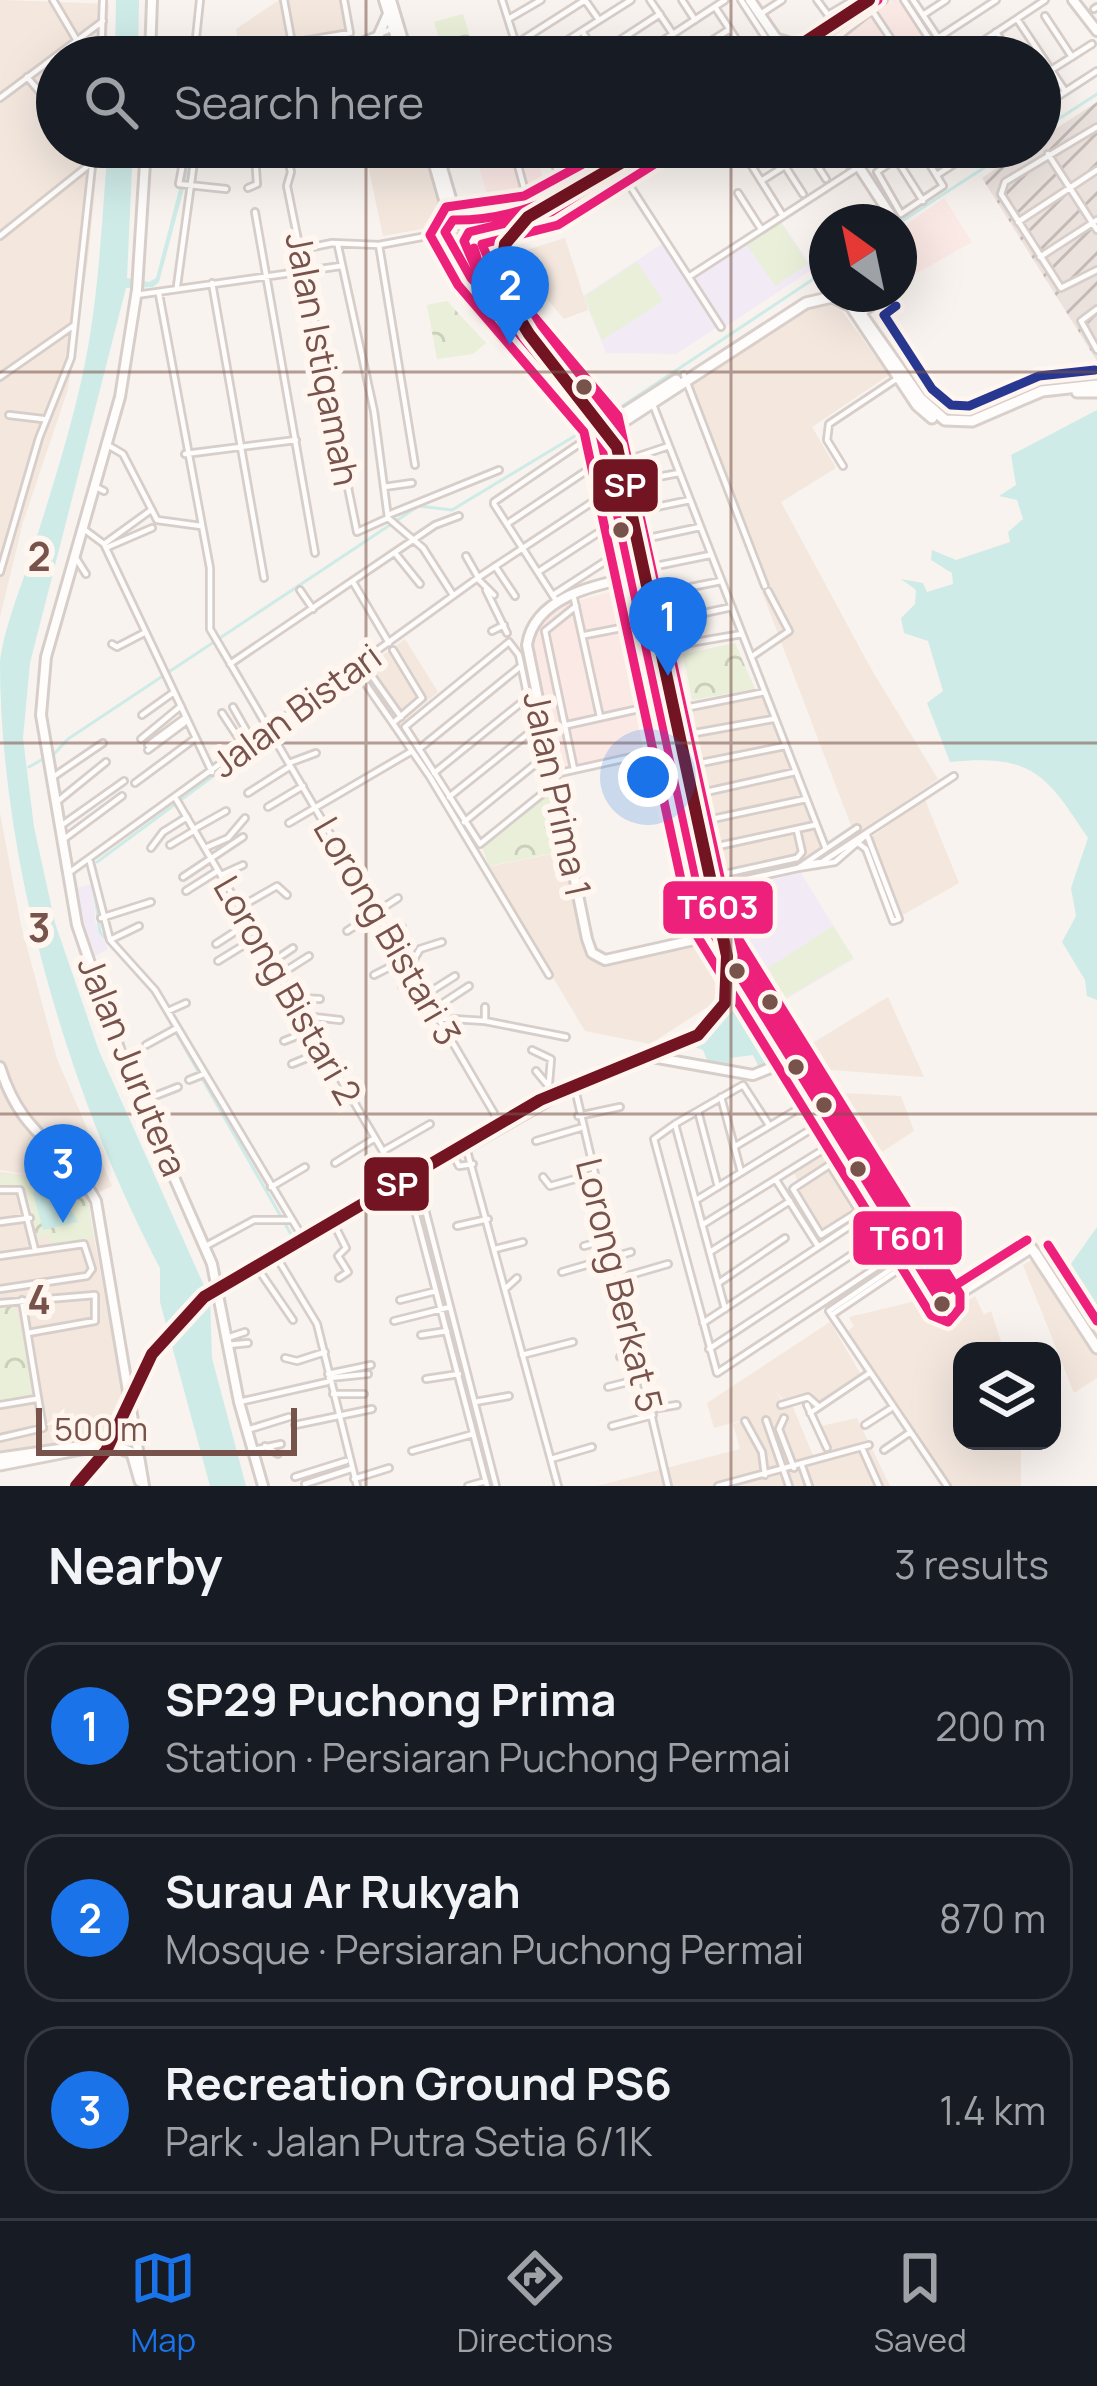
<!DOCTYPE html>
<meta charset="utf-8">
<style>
body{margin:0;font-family:Manrope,sans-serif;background:#20242c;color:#f1f3f6}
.controls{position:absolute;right:36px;bottom:36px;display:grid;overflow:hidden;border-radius:24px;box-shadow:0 12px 48px #0002}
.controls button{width:108px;height:108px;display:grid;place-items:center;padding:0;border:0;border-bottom:3px solid #363941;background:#171b24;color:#f1f3f6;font:60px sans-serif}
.compass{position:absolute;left:809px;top:204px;width:108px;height:108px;border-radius:50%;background:#171b24;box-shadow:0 12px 48px #0002;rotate:327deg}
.scale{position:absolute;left:36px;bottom:30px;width:261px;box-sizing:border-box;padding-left:12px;border:6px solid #78534b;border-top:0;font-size:33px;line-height:42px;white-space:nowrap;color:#78534b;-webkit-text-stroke:9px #fff6f0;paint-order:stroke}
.you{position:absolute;left:648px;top:777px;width:42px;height:42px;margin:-30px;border:9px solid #fff;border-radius:50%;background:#1a73e8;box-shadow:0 0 0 18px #1a73e833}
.badge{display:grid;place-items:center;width:78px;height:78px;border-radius:50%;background:#1a73e8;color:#fff;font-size:39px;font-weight:700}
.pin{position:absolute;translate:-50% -99px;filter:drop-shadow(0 3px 6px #0008)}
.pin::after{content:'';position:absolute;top:63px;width:42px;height:36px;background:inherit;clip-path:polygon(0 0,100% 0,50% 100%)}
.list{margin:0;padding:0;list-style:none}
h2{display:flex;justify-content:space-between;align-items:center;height:156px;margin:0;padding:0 48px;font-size:51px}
h2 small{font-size:39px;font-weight:400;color:#9ea1a6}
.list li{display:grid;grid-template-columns:78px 1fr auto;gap:36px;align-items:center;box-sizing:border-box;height:168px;margin:0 24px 24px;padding:0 24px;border:3px solid #363941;border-radius:36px}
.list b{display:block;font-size:45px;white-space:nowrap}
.list p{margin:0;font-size:39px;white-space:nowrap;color:#9ea1a6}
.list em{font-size:39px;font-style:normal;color:#9ea1a6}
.icon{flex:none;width:66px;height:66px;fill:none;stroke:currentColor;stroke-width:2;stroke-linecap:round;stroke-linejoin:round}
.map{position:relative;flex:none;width:1097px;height:1486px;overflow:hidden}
.search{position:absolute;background:#171b24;box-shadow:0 12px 48px #0002;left:36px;right:36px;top:36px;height:132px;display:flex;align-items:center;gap:30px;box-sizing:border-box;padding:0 42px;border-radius:66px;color:#9ea1a6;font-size:45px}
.sheet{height:732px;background:#171b24}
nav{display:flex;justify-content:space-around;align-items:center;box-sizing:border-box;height:168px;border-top:3px solid #363941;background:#171b24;font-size:33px;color:#9ea1a6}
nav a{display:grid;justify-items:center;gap:6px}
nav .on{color:#1a73e8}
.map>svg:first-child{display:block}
.residential{fill:#f3e7de}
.commercial{fill:#fbe9e5}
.industrial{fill:url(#industrial-furrows)}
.education{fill:#f2ebf5}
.forest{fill:url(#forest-crowns)}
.pitch{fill:#e9efd8}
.water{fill:#ceebe8}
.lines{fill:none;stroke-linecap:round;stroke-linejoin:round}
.stream{stroke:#ceebe8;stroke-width:3}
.secondary-tunnel{stroke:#d8cbc5;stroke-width:9;stroke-dasharray:9 4.5;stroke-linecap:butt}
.minor-casing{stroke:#d7ceca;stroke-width:10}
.tertiary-casing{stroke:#d7ceca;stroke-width:14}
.secondary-casing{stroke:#d9cfcb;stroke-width:15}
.minor{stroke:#fefdfc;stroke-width:4.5}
.tertiary{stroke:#fefdfc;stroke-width:8}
.secondary{stroke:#fefdfc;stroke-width:9}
.bus-1-casing{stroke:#fff6f0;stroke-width:18}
.bus-2-casing{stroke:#fff6f0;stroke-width:18}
.bus-3-casing{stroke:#fff6f0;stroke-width:18}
.bus-4-casing{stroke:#fff6f0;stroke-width:18}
.bus-1{stroke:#ed207b;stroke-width:9}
.bus-2{stroke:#ed207b;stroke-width:9}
.bus-3{stroke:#ed207b;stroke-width:9}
.bus-4{stroke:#283890;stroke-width:9}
.rail-1-casing{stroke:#fff6f0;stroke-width:21}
.rail-1{stroke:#721422;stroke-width:12}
.grid{fill:none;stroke:#78534b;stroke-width:3;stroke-opacity:0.55}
.bus-dot{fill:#78534b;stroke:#fff6f0;stroke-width:4.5}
.labels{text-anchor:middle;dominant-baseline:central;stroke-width:12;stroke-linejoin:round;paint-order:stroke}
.street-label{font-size:36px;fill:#78534b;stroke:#fff6f0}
.grid-label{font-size:39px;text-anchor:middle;font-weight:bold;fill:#78534b;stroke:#fff6f0;stroke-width:12;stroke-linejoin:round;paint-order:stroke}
.line-badge{stroke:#fff6f0;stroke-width:4.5}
.badge-label{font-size:33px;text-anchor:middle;font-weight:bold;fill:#fff}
</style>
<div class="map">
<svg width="1097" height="1486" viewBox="0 0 1097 1486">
<defs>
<pattern id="industrial-furrows" width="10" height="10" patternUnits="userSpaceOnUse" patternTransform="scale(3)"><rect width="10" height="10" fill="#ebe2de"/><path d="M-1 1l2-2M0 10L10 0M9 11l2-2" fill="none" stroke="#c3bab6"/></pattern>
<pattern id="forest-crowns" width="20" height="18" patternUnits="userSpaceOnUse" patternTransform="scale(3)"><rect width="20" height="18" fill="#e9efd8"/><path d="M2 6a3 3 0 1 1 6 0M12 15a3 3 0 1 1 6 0" fill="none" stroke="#cbcfbb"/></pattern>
</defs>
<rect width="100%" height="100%" fill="#f8f3ee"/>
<path class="residential" d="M0 0 109 4 106 57H57V147H99L88 260 68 389 23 522 0 617Z
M279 0H347L353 36 241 57 236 29Z
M382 147H423L443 225 383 236 365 151Z
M565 238 588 310 564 319 510 255Z
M831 305 842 311 889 375 812 427 836 468 781 502 870 667 938 779 855 836 684 387 810 308Z
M405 639 438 692 399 725 363 670Z
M769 695 827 843 796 864 719 880 711 876 677 714Z
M925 800 959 883 901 916 870 838Z
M0 813 21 925 57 1059 112 1186 87 1198 126 1414 117 1430 88 1441 0 1454V1172L31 1175 0 1170Z
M566 851 586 952 601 963 708 942 737 988 650 1044 585 1031 487 867Z
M888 997 924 1077 806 1068 796 1053Z
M822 1092 901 1096 914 1131 865 1163Z
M827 1152 862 1209 819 1241 786 1189 798 1181 794 1173Z
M1034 1259 1097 1356V1378L1074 1393 1023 1265Z
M975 1296 984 1315 991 1311 1004 1351H962V1441H1021V1486H952L848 1331 854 1326 849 1317 929 1298 942 1318Z
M830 1322 860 1373 819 1402 811 1392 783 1399 774 1389 786 1406 792 1405 814 1458 833 1452 821 1426 857 1418 890 1486H597L740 1449 733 1424 746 1419 714 1428 707 1403Z"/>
<path class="commercial" d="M880 0H907L945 57H807Z
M473 147H534L548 197 494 216Z
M944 198 972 242 910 277 903 227Z
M624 588 658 755 557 775 529 645 539 624 567 604Z"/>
<path class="industrial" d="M1097 102V361L982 178 1028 147H1040V139Z"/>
<path class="education" d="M781 221 813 269 725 327 693 279Z
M663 243 716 328 676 354 606 353 583 296Z
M801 873 854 959 771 1008 720 918 715 891Z
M93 884 95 921 108 949 95 956 72 889Z"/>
<path class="forest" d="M463 14 476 57H445L434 22Z
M447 301 486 343 473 354 437 359 427 305Z
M735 643 755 689 692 700 683 654Z
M548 794 563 851 489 866 482 847Z
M0 1174 69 1181 88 1203 94 1239 51 1245 49 1236 37 1238 25 1189 0 1187Z
M15 1303 36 1397 0 1402V1306Z"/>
<path class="pitch" d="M781 223 808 264 775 286 747 245Z
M637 262 663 301 602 340 584 297Z
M833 926 853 958 772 1006 767 999 773 994 764 980 773 975 768 968Z"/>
<path class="water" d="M116 0H139L138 57H115Z
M108 147H133L127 278 149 282 156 278 190 147H195L159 282 153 287 126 288 30 663 23 738 34 827 55 923 99 1051 210 1299 212 1358 246 1486H210L160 1302V1268C68 1093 0 862 0 661 4 629 18 595 28 565 47 504 67 444 81 382 99 305 101 225 108 147Z
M1097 410V1000L1087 996 1085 980 1062 942 1076 916 1071 888 1088 838C1046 774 1033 754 950 762L927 703 943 691 928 641 904 633 901 618 915 604 916 590 901 579 923 583 927 592 953 584 952 573 931 560 932 550 956 560 1010 542 1008 532 1023 519 1017 500 999 496 1016 485 1011 455Z
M728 1009H745L771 1044 767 1069 761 1072 753 1055 730 1058V1069L710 1067 703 1050 689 1045 707 1034Z
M38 1184 64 1199 74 1196 69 1207 78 1222 43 1230 33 1193Z
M1097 1227V1328L1084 1317 1061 1278Z"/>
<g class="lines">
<path class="stream" d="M1040 131 1097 94
M899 223 1016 147
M606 417 827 270
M630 593 634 615
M430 616 472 584
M637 636 646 679
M652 706 660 743
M54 754 68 739 411 511 419 506 452 510 593 425
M664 759 674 810
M29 767 43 759
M679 824 703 928
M97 862 350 675
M94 888 100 932 154 994 292 1236 564 1081 695 1029 705 1034
M715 949 742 992 738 1010
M414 1181 492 1486"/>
<path class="secondary-tunnel" d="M802 43 850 9
M807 49 853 18"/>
<defs>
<path id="minor" d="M53 0 76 39
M284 0 294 54
M502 0 520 57
M585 0 599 20
M650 0 673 34
M682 0 695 20
M741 0 765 37 762 57
M817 0 828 15 850 2
M904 0 941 57
M913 0 951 57
M715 7 748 57
M1094 9 1097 7
M873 12 903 57
M759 15 782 0
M923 15 946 0
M1045 16 1072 57
M510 18 541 0
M1017 19 1065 91
M582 31 598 57
M996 32 1012 57
M938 38 996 0
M291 43 350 33 344 0
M708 43 717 57
M516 44 585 0
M561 44 569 57
M975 46 982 57
M597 55 660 14
M101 57 103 0
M194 57 200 0
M220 57 224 43
M279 57 352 45 394 28
M541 57 631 0
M638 57 725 0
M686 57 730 29
M813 57 884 0
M959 57 1045 0
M1051 70 1092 44
M27 77 45 98 56 122
M0 98 103 21
M1040 108 1097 71
M1097 127 1005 182 1001 194 1061 288 1097 270
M186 147 179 184 226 189
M253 147 255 155 310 147
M513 147 530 210
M548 147 563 185 624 147
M740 147 783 216
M837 147 848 164
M913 147 877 172 901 214 943 186 919 147
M949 147 958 161
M146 150 182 154
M286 151 291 172 287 186 357 532 388 518
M808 151 826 179
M437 152 452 147
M860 152 868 147
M1048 154 1097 230
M747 159 766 147
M202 160 253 151
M897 160 923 201
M554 164 579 147
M785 166 803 194
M619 169 721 327
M937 175 980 147
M761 181 815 147
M248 188 257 184 255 155
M738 193 761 229
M255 212 315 553
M1018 222 1097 170
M0 236 89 165
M379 245 415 465
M338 246 374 411 388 518 423 548 453 595
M303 249 332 243 379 245 443 233
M1040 257 1097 220
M690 276 857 168
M212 283 264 578
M177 286 196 147
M159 294 210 568V629L501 1125
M136 295 341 266
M1097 309 1081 321 1097 350
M684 375 765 586
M0 377 73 326
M652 402 826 849
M9 415 43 419
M106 444 123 454 157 520 201 526
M669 446 627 460 666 647 742 634
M185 454 296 440
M843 466 827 440 829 424 895 380
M631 482 679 473
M94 486 104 491
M384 487 412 483
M637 511 690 500
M388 515 499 470
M507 524 592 467
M85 530 104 544 212 772
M644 539 700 527
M104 544 151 510
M108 547 152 528
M395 553 420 584
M74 555 86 574
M466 556 478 577
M495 566 515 596
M651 567 710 555
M0 572 39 438 71 358 94 147
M538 572 607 527
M477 578 494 595
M353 582 389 643
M300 590 313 609
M486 590 507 633
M573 594 600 717
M656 594 721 581
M553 595 612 557 585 440 494 502V504L557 602
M662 622 732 607
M626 627 652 752
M492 631 504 625
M585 635 626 627 642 635
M509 642 519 655 547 790 480 844 405 727Z
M112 644 117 647 144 633
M393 650 422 698 393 723
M751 657 789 631 768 591
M230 664 435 525 459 516
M354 667 430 777 549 975
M367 669 401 717
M233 707 253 742
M678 709 714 871 720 875 797 858 802 852 797 830
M665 712 765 692
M222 713 245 748
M142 715 174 692
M567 725 643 708
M684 735 773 719
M141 739 181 706
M148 745 186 717
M419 749 521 666
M148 750 187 721
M289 763 316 753
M691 765 785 746
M574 769 545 631 576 606
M434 773 527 698
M555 774 659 751 665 754
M53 777 103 743
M135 783 193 740
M248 793 289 767
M697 794 795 772
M449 797 534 729
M176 799 401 1182
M58 801 106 762
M268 807 303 786
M703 821 806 799
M464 822 539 761
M289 823 412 751
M62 825 124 781
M194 829 226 811
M867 835 899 919 893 921
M64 839 122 796
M858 843 866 849 893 921
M170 845 195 830
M151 848 163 832 187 817
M205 848 228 838 245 818
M709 848 815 825
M90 862 110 940 155 990 303 1238
M804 864 822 862 954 776
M798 868 835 862 865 836
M70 872 479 577 600 497
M221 875 243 865
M183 877 243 837
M697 890 798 868 857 828
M186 891 216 872
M242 906 277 886 287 895
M101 918 151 902
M347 931 398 898
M388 932 402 927
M112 939 139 926
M216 944 247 924
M218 961 257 937
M272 962 293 948
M409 968 420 949 442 942
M279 975 309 956
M374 975 404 960
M402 986 415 978
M425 995 455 976
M295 998 320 999
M434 1009 469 986
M168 1011 186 1003
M305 1016 340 1020
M437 1018 485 1021 566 1037
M485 1021V1007
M284 1041 312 1030
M146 1045 177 1028
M532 1050 551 1059 549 1083
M292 1064 324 1051
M536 1071 555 1094
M189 1080 204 1074
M575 1089 668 1486
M721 1097 741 1172
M142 1101 178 1087
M698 1111 718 1187
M578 1116 620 1107
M675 1124 654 1139 717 1373 895 1255 803 1106 734 1147
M536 1141 580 1128
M466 1147 558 1486
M383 1151 430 1124
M454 1156 459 1166 473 1164
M335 1163 375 1138
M830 1165 859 1211 821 1235 793 1189 794 1188 837 1160
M369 1168 386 1162
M416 1174 496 1486
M543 1177 550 1186 593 1174
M776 1180 818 1246
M408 1184 487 1486
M271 1187 305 1167
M0 1190H20L35 1250
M698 1199 826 1120
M0 1222 30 1218
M333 1222 346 1248 338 1256 348 1272 339 1278
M702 1225 829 1146
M457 1226 488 1219
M206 1246 254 1220H291
M584 1246 611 1239
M495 1249 523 1242
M710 1252 790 1201
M913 1254 829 1311 947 1486
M0 1256 84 1244 92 1269 87 1276 0 1289
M276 1256 317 1324 357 1486
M256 1266 293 1320
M562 1272 631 1252
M620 1278 668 1264
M720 1282 785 1238
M505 1289 517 1278
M400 1300 436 1291
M0 1303 95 1295V1321L28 1333
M725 1309 675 1124 743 1085 769 1125
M833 1314 913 1260
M394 1321 450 1307
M703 1323 868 1214
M421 1335 447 1331
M227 1338 245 1332
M228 1345 248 1343
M709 1349 883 1234
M522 1355 573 1342
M620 1357 638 1350
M285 1358 297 1361 325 1352
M328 1374 371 1365
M329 1378 368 1374
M426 1379 459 1374
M608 1387 644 1378
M333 1394H364
M239 1402 327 1382
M475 1402 509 1396
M0 1405 36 1399
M781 1405 808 1397 818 1406
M807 1405 827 1448
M652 1409 677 1405
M810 1413 868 1374
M784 1418 779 1429 794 1468
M766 1420 789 1486
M745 1421 762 1452 765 1475
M295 1425 372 1409
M865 1425 890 1409
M612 1426 653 1415
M247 1430 289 1417
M0 1438 43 1428 22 1300
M265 1446 278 1454
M862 1448 879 1486
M253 1450 281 1444
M884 1450 909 1433
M412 1451 473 1434
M551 1459 592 1447
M802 1466 809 1486
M295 1477 346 1461
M354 1479 389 1468
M305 1484 351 1469
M468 1486 486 1481
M718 1486 869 1445"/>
<path id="tertiary" d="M384 0 402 57
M391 0 408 57
M750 0 789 57
M1073 0 1097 31
M379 34 388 14
M150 57 152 0
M146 147 137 290 120 397 46 657 41 715 77 925 124 1063 212 1264 239 1402 263 1486
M429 147 450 221
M436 147 457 219
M846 147 895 222
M899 228 906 250 899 278
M863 311 887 294
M633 577C593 585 534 598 527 645L587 939 592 953 605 960 716 935
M0 1067C23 1141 65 1143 96 1201L144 1486
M217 1288 601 1071 652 1057 753 1075 793 1059"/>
<path id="secondary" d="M850 9 863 0
M853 18 878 0
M776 39 798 46
M771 57 773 41
M781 57 802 43
M794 57 807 49
M467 225 544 206 621 161
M469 232 551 212 653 147
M464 241 478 274 604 421 684 801
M456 243 469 232 457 219 445 232 456 243 465 269 598 425 705 920 944 1307
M847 294 921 399 945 420 972 421 1042 391 1097 385
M851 306 917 405 932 418
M1077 392H1097
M604 426 676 380
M606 433 806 303 832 297 853 307
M1035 1253 1097 1348
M932 1280 947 1301
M947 1301 1031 1248 1035 1253
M120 1435 129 1419
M120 1448 132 1453 140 1481
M0 1458 133 1439
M0 1465 133 1439"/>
</defs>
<use href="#minor" class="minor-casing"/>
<use href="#tertiary" class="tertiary-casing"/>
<use href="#secondary" class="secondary-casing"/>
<use href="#minor" class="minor"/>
<use href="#tertiary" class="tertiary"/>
<use href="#secondary" class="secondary"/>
<defs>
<path id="bus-1" d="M794 57 878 0
M642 147C582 186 527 221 453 220L445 232 471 278 598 425 705 920 944 1307 947 1301 717 934 705 900 604 421 478 274 464 241 469 232 551 212 653 147"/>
<path id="bus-2" d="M614 147 524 196 446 207 430 235 458 285 584 432 691 926 931 1315 948 1322 960 1308V1294L731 927 618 416 491 266 482 244 558 225 661 160"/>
<path id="bus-3" d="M474 248 478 261 614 423 714 898 730 938 948 1290 1027 1240
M1048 1245 1097 1321"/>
<path id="bus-4" d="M896 306 884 315 932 389 951 405 969 406 1039 376 1095 370"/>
</defs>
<use href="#bus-1" class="bus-1-casing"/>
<use href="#bus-2" class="bus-2-casing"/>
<use href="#bus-3" class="bus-3-casing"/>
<use href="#bus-4" class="bus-4-casing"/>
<use href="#bus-1" class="bus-1"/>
<use href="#bus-2" class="bus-2"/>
<use href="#bus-3" class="bus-3"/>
<use href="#bus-4" class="bus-4"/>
<defs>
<path id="rail-1" d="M782 57 869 0
M76 1486 106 1451 152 1354 204 1297 540 1100 698 1035 725 1003 727 956 617 447 529 334 510 303 501 272 505 244 528 217 648 147"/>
</defs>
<use href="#rail-1" class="rail-1-casing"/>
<use href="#rail-1" class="rail-1"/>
</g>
<path class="grid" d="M366 0V57M731 0V57M366 147V1486M731 147V1486M0 372H1097M0 743H1097M0 1114H1097"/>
<g class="bus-dot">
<circle cx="584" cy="387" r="10"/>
<circle cx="621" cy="530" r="10"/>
<circle cx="737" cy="971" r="10"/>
<circle cx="770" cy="1002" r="10"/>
<circle cx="796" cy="1067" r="10"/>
<circle cx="824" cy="1105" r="10"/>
<circle cx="858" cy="1169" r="10"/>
<circle cx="942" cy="1304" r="10"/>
</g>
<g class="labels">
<g class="street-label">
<text transform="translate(323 359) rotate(79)">Jalan Istiqamah</text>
<text transform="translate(296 710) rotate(-36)">Jalan Bistari</text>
<text transform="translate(558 794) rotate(78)">Jalan Prima 1</text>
<text transform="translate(388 931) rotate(60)">Lorong Bistari 3</text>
<text transform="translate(288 990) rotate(60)">Lorong Bistari 2</text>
<text transform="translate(133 1066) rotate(68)">Jalan Jurutera</text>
<text transform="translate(620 1285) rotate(76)">Lorong Berkat 5</text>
</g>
</g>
<g class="grid-label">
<text x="39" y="571">2</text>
<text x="39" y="942">3</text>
<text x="39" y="1314">4</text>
</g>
<g class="line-badge">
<rect x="591" y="457" width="69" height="57" rx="12" fill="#721422"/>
<rect x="661" y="879" width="114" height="57" rx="12" fill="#ed207b"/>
<rect x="362" y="1155" width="69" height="58" rx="12" fill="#721422"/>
<rect x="851" y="1209" width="113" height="58" rx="12" fill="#ed207b"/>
</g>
<g class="badge-label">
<text x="625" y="497">SP</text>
<text x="718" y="919">T603</text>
<text x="397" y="1196">SP</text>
<text x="908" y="1250">T601</text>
</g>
</svg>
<div class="controls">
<button><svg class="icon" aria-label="layers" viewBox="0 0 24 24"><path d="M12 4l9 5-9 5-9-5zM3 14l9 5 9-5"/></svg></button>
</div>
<svg class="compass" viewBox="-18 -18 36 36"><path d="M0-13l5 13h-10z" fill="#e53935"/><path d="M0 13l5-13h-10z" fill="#9ea1a6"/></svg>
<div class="scale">500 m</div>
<div class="you"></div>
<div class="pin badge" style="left:668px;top:676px">1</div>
<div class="pin badge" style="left:510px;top:345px">2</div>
<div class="pin badge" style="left:63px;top:1223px">3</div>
<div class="search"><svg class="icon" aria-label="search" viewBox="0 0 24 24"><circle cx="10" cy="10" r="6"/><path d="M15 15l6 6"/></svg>Search here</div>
</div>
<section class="sheet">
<h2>Nearby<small>3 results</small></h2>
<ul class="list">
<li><span class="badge">1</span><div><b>SP29 Puchong Prima</b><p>Station · Persiaran Puchong Permai</p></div><em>200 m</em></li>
<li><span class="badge">2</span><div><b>Surau Ar Rukyah</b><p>Mosque · Persiaran Puchong Permai</p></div><em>870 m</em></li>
<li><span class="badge">3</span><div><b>Recreation Ground PS6</b><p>Park · Jalan Putra Setia 6/1K</p></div><em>1.4 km</em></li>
</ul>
</section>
<nav>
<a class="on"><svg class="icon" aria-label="map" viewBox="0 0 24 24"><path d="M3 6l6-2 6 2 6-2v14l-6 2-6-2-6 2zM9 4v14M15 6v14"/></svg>Map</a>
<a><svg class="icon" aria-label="directions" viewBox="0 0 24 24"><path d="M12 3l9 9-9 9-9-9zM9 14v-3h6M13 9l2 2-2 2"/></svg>Directions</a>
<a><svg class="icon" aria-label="saved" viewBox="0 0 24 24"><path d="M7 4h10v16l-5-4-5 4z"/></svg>Saved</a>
</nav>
